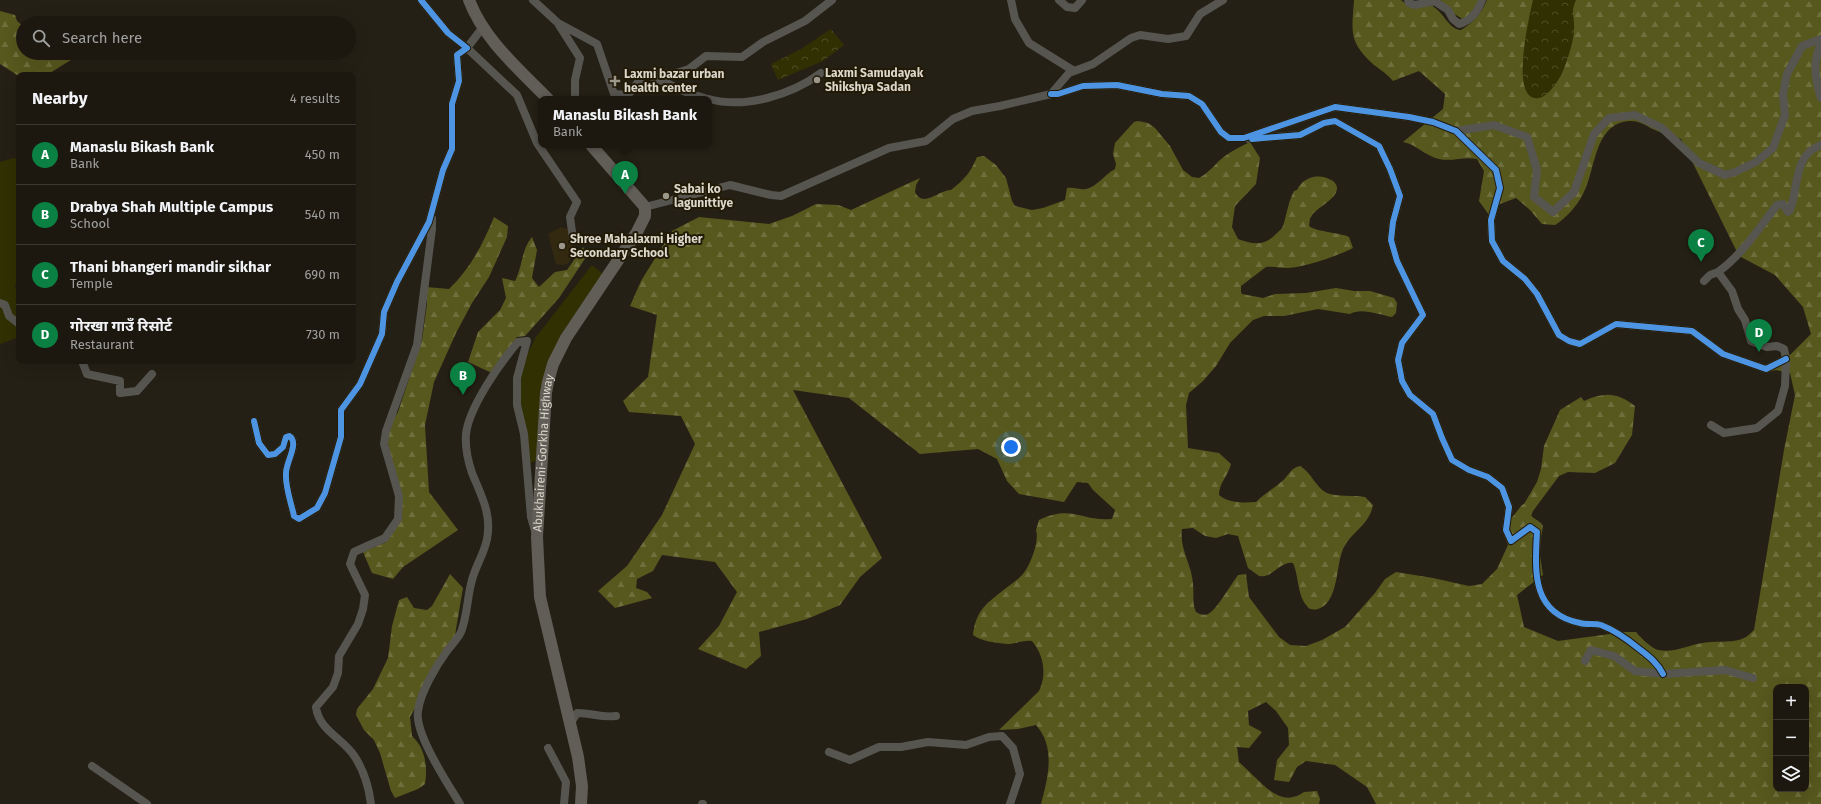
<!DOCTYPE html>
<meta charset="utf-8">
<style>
body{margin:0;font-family:"Fira Sans","Noto Sans Devanagari",sans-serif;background:#252119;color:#f1f3f6}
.controls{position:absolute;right:12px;bottom:12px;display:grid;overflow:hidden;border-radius:8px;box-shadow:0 4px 16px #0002}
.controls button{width:36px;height:36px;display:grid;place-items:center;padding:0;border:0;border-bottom:1px solid #3a3730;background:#1c1810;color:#f1f3f6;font:20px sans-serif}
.you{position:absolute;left:1011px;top:447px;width:14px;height:14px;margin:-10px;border:3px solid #fff;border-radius:50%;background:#1a73e8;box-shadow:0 0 0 6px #1a73e833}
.badge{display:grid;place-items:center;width:26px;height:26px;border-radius:50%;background:#0b8043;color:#fff;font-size:13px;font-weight:700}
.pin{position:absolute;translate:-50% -33px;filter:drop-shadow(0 1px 2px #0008)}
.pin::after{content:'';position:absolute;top:21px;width:14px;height:12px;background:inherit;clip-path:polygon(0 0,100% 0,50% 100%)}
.popup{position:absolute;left:538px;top:96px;width:174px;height:52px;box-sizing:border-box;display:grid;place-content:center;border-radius:8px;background:#1c1810;filter:drop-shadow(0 1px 3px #0005);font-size:13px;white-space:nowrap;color:#a0a09f}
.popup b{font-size:15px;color:#f1f3f6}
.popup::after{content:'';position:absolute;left:50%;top:100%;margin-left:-8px;border:8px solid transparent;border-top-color:#1c1810}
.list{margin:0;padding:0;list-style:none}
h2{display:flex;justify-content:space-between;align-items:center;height:52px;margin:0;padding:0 16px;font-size:17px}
h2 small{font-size:13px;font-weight:400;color:#a0a09f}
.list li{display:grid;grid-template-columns:26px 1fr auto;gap:12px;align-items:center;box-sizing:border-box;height:60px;padding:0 16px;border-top:1px solid #3a3730}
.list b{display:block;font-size:15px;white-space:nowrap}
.list p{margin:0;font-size:13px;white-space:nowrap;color:#a0a09f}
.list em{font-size:13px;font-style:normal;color:#a0a09f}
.icon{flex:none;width:22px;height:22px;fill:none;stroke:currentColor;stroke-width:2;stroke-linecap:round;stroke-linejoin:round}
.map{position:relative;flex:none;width:1821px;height:804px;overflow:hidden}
.search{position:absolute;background:#1c1810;box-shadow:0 4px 16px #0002;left:16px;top:16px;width:340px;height:44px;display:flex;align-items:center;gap:10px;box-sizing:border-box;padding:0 14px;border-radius:22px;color:#a0a09f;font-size:15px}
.panel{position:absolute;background:#1c1810;box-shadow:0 4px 16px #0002;left:16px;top:72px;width:340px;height:292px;border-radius:8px}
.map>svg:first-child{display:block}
.built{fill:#332910}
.grass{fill:#313003}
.forest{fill:url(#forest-firs);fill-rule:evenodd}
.park{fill:url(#park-crowns)}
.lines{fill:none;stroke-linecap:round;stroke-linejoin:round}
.street{stroke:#575550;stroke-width:8}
.primary{stroke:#615d57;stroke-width:12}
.cycleway-casing{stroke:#221a06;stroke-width:8}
.cycleway{stroke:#4d94e3;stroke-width:6}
.poi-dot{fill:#9c978b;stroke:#221a06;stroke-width:1.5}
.labels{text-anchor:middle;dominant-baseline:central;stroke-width:4;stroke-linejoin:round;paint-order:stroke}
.poi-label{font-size:12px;font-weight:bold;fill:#dcd7cb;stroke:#221a06;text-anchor:start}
.street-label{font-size:12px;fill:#dcd7cb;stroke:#221a06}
</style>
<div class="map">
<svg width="1821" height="804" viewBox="0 0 1821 804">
<defs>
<pattern id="forest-firs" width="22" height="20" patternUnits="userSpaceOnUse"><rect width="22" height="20" fill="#57581e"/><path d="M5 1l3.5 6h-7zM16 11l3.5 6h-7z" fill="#6f6f3d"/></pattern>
<pattern id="park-crowns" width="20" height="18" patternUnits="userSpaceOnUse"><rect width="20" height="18" fill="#313003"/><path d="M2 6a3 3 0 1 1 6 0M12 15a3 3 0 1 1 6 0" fill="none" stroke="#4e4d26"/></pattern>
</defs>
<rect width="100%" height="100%" fill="#252015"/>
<path class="built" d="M561 227 568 229 575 251 568 264 560 265 556 264 548 234Z"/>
<path class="grass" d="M13 158 19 159V271L15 287 19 291V337L0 344V162Z
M592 265 604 275 550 365 543 458 528 464 520 405 519 376 523 363 536 337Z"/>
<path class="forest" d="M1354 0H1401L1406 4C1414 4 1424 2 1432 6 1444 12 1448 29 1461 30 1474 22 1481 14 1487 0H1821V804H1376L1367 787 1335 765 1306 761 1297 767 1289 782 1274 780 1277 760 1289 745 1288 728 1276 711 1266 702 1248 711 1249 725 1262 732 1249 748 1237 747 1239 762C1246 769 1253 775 1260 782 1273 795 1288 804 1304 792L1317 791 1320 799 1319 804H1041C1048 778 1056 747 1036 725L1018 729 999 730 1039 691C1047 675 1044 655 1032 641 1023 640 1016 644 1007 644 997 643 980 641 973 635 974 625 977 615 984 607 992 598 1010 586 1019 578 1029 571 1040 541 1036 530L1039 520C1073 504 1082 522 1112 519L1115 510 1093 490 1088 483 1077 482 1064 502 1019 494 1007 481 997 459 978 449 920 454 849 398 793 390 882 558 860 577 840 605 807 619 759 632 761 656 746 669 698 649 719 626 737 592 715 562 662 555 653 571 637 579 636 588 647 592 652 598 615 608 598 591 627 566 662 515 695 444 681 416 629 412 623 401 648 377 657 315 630 306 641 281 672 231 699 217 769 224 792 216 816 204 838 205 851 210 920 178 916 185 915 192C923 209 940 189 951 190 964 180 971 172 977 157L984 156 996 165 1006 178 1012 201 1015 206 1032 210 1043 208 1065 200 1067 188C1074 187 1080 190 1086 189 1097 187 1105 174 1115 169L1116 164 1113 154 1115 143 1134 122 1138 121 1148 123 1155 128 1170 146 1183 170 1192 177 1199 178C1206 174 1210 170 1216 164 1225 154 1238 148 1250 142L1260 158 1256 184 1235 206 1232 227 1238 239C1254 245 1265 246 1277 233 1279 231 1282 229 1283 226 1287 214 1288 202 1294 191L1297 190C1303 177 1319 173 1331 180 1334 181 1336 184 1337 187 1338 200 1316 207 1311 217 1309 219 1310 223 1309 226 1316 232 1338 232 1349 237L1353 248C1337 256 1305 267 1288 268 1280 268 1273 266 1266 267L1241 286V292L1242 294 1263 298 1275 294 1306 293 1336 288 1354 291H1370L1394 298 1397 303 1396 313 1392 317C1381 315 1360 307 1350 314L1318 309 1284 316H1264L1253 320 1230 343 1216 366 1203 381 1189 393 1186 405 1188 448 1219 453 1231 464C1228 476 1219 483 1219 495 1228 503 1244 503 1256 502 1264 494 1273 489 1281 482 1289 476 1290 468 1300 466 1311 472 1316 488 1327 493 1337 497 1354 495 1365 497L1373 505C1369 527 1348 533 1342 552 1336 568 1338 603 1318 609 1314 610 1309 610 1307 606 1297 595 1299 576 1293 563 1280 561 1272 579 1259 576L1248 568 1238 536 1228 534 1216 538 1205 536 1193 528 1182 529C1179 549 1192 565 1193 584 1194 594 1192 604 1196 612 1199 614 1204 616 1208 614 1215 612 1232 583 1238 575L1246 574 1249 597 1279 637 1290 645 1306 646 1322 640 1345 627 1375 593 1385 579 1396 572 1433 578 1469 586 1482 584 1497 569 1508 545 1502 530 1522 505 1524 504 1537 482 1541 469 1544 446 1560 410 1581 397 1584 401C1604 392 1617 392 1635 406L1632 435 1615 463 1595 473 1568 472 1559 476 1533 511 1531 516 1541 523 1543 526 1539 549 1543 575 1517 595 1524 627 1558 641 1610 634 1612 632H1636C1642 639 1650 647 1658 650 1676 654 1693 642 1711 642 1721 641 1731 643 1742 639 1747 637 1750 634 1754 630L1784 450 1795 395 1790 373 1776 370 1767 372 1786 359 1811 334 1803 307 1775 275 1739 256 1681 139C1673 136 1663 134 1655 130 1646 126 1640 120 1629 121 1593 124 1596 171 1583 194 1577 206 1566 218 1555 225L1542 224 1530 210 1516 198 1500 204 1489 215 1479 201 1484 171 1477 159C1464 156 1452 162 1439 159 1425 156 1416 144 1403 142L1443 109 1445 94 1419 71 1393 81C1387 74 1381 70 1374 65 1348 41 1352 32 1354 0ZM1776 687H1806V789H1776Z
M1440 0H1479L1478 8 1464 20 1453 13Z
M0 11 15 15 17 21 23 26V53H82L50 73 36 75H17L0 64Z
M494 217 508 226 507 237 489 277 472 303 456 333 434 382 425 425 429 492 458 530 403 567 393 579 372 573 363 552 386 542 397 526 395 477 388 443 390 425 398 412 422 340 427 304 426 287 449 289C470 269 483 244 494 217Z
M532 237 537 250 532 278 539 287 555 272 567 270 583 247 588 254 559 298 525 336 517 337 492 373 468 362 478 332 500 310 506 298 502 278 515 281C523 266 521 250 532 237Z
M450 574 463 588 455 635 410 717 412 736C425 748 428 766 425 784L418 789 395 798 391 791 380 753 374 740 364 730 356 715 357 709 373 689 388 658 392 626 399 600 407 597 414 608 427 610 432 606Z"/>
<path class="park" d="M1533 0H1576C1570 13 1575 17 1574 30 1574 40 1567 62 1563 71 1559 80 1549 96 1539 98 1508 103 1530 14 1533 0Z
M831 29 844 45 823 61 778 80 771 64 801 49Z"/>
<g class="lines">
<path class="street" d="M533 0 558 23 597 44 614 94 628 95 642 77 649 75 688 93 708 99
M1011 0 1015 19 1029 43 1074 71
M1059 0 1067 7 1075 8 1082 0
M1408 0 1409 3 1415 5 1434 1 1448 10 1453 19 1459 24C1471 21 1478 11 1482 0
M559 25 580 58 575 80V99
M483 27 467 48 517 95 537 143 577 202 570 217 573 239
M1821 44C1812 61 1815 80 1821 98
M650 75 676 73 689 69 706 56 742 57 763 42 805 21 832 0
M1051 94H1058L1083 86 1117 85 1162 94 1189 96 1202 104 1221 132 1229 138H1244L1335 107 1409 117 1433 122 1456 131 1496 170 1500 188 1491 220 1492 241 1503 261 1525 279 1537 294 1559 335 1569 341 1580 344 1616 324 1692 331 1723 354 1766 369 1786 359
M709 99C745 109 791 95 821 73
M1456 131 1494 125 1527 137 1537 170 1534 197 1553 212 1574 192 1594 134 1609 118 1635 115 1662 128 1699 163 1725 175 1735 172 1756 162 1773 148 1785 115 1783 94 1787 74 1802 46 1821 39
M1249 139 1300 135 1324 123 1335 121 1379 146 1390 169 1400 196 1393 222 1391 240 1397 261 1423 315 1402 343 1398 360 1402 381 1410 395 1433 414 1442 438 1452 460 1469 470 1488 477 1502 488 1509 507 1506 530 1511 541 1530 527 1537 532C1535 571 1531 613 1580 623 1587 625 1595 623 1601 625 1614 630 1627 639 1638 648 1648 656 1657 662 1663 674
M645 207 730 185 771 195 781 196 889 148 926 141 953 119 972 111 1000 106 1051 94 1069 73 1093 64 1131 38 1140 35 1168 39 1186 36 1200 14 1223 0
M1718 272C1742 255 1759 228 1777 205L1783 204 1788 212 1790 210C1799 187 1793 155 1821 145
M1704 281 1710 275 1718 272 1732 291 1738 309 1745 320 1751 341 1767 347 1777 346 1784 349 1786 359 1785 386 1778 411 1757 428 1724 433 1711 425
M0 303 5 305 9 316 19 324
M82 361 87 374 120 381V393L137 391 152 374
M254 421 259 443 268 455 275 454 283 447 286 437 289 436C300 442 286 462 286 473 285 487 291 502 294 516L299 519 317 508 325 493 341 437V410L360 384 382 334 384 312 397 282 429 222 443 170 452 149V104L459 81 457 55 467 48 448 33 421 0
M1585 661 1591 650 1614 656 1635 671 1663 674 1725 670 1753 678
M570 724 577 713C592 713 601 718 616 716
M548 748 566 782 564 804
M829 752 850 760 879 747H901L928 742 966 745 989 737 1002 736 1013 748 1020 774 1010 804
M92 766 147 804
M371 804C369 788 364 771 355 757 343 738 319 731 316 707L333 687 338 673 339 656 358 624 363 609 365 595 350 564 354 552 385 538 398 519 399 496 384 444 386 431 417 345 432 229V218
M460 804C448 784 414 733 418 711 420 693 436 666 447 651 451 645 458 639 461 632 467 617 467 600 471 584 474 568 484 555 487 539 492 514 481 495 472 473 468 461 465 446 466 434 469 407 500 363 518 342L527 341 517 378V405L524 434 531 517 535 531
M702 804H703"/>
<g class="primary">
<path d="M469 0C484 40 519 69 548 99"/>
<path id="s1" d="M581 804 582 786 578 757 540 597 537 537 546 393 548 382 553 364 566 338 637 232 645 216V207L591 145"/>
</g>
<defs>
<path id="cycleway" d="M1051 94H1058L1083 86 1117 85 1162 94 1189 96 1202 104 1221 132 1229 138H1244L1335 107 1409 117 1433 122 1456 131 1496 170 1500 188 1491 220 1492 241 1503 261 1525 279 1537 294 1559 335 1569 341 1580 344 1616 324 1692 331 1723 354 1766 369 1786 359
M1252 139 1300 135 1324 123 1335 121 1379 146 1390 169 1400 196 1393 222 1391 240 1397 261 1423 315 1402 343 1398 360 1402 381 1410 395 1433 414 1442 438 1452 460 1469 470 1488 477 1502 488 1509 507 1506 530 1511 541 1530 527 1537 532C1535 571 1531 613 1580 623 1587 625 1595 623 1601 625 1614 630 1627 639 1638 648 1648 656 1657 662 1663 674
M254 421 259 443 268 455 275 454 283 447 286 437 289 436C300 442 286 462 286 473 285 487 291 502 294 516L299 519 317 508 325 493 341 437V410L360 384 382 334 384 312 397 282 429 222 443 170 452 149V104L459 81 457 55 467 48 448 33 421 0"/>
</defs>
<use href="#cycleway" class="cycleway-casing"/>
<use href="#cycleway" class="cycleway"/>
</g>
<g class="poi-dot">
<circle cx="817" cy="80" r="4"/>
<path d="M613 75h4v4h4v4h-4v4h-4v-4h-4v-4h4z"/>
<circle cx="666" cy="196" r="4"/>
<circle cx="562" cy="246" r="4"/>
</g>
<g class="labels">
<g class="poi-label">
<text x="825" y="73">Laxmi Samudayak<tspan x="825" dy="14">Shikshya Sadan</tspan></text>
<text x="624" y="74">Laxmi bazar urban<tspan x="624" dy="14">health center</tspan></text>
<text x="674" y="189">Sabai ko<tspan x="674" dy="14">lagunittiye</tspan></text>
<text x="570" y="239">Shree Mahalaxmi Higher<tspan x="570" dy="14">Secondary School</tspan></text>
</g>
<g class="street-label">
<text stroke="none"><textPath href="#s1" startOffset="356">Abukhaireni-Gorkha Highway</textPath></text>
</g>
</g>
</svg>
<div class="controls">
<button>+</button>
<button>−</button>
<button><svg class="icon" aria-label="layers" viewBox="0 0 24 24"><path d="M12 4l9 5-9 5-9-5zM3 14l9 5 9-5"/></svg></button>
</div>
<div class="you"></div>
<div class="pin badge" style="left:625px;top:194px">A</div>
<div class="popup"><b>Manaslu Bikash Bank</b>Bank</div>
<div class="pin badge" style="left:463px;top:395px">B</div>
<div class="pin badge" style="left:1701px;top:262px">C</div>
<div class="pin badge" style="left:1759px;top:352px">D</div>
<div class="search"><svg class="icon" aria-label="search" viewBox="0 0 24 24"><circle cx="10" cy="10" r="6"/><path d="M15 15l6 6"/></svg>Search here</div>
<section class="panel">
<h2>Nearby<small>4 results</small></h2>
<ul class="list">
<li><span class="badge">A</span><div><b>Manaslu Bikash Bank</b><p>Bank</p></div><em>450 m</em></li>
<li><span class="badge">B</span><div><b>Drabya Shah Multiple Campus</b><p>School</p></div><em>540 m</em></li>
<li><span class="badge">C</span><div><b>Thani bhangeri mandir sikhar</b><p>Temple</p></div><em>690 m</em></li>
<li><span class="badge">D</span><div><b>गोरखा गाउँ रिसोर्ट</b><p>Restaurant</p></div><em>730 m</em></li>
</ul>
</section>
</div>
